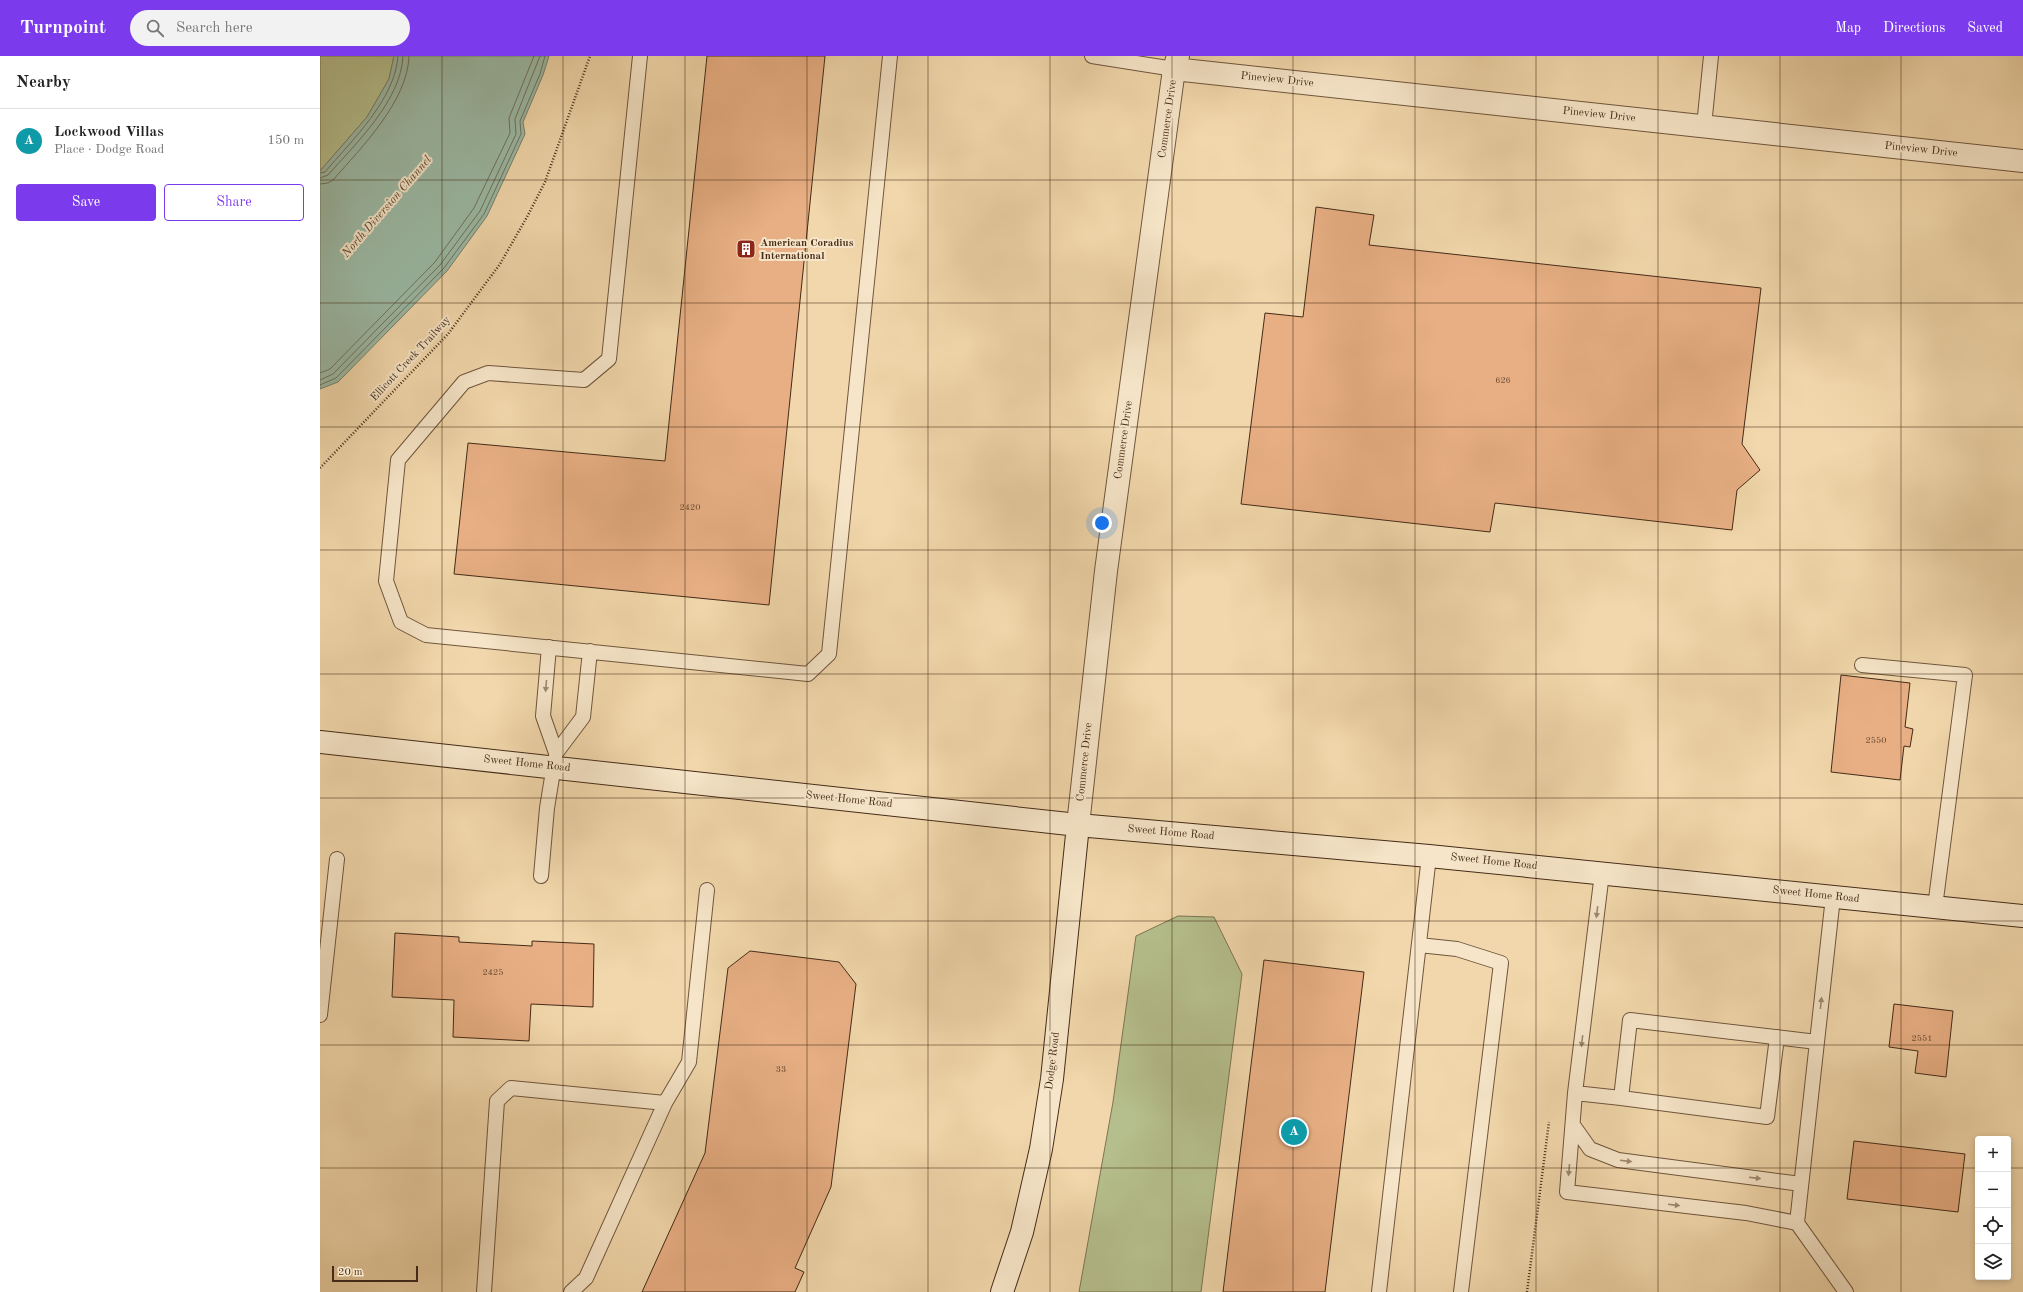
<!DOCTYPE html>
<meta charset="utf-8">
<style>
body{margin:0;font-family:"Old Standard TT",serif;background:#f2f2f2;color:#222}
.controls{position:absolute;right:12px;bottom:12px;display:grid;overflow:hidden;border-radius:4px;box-shadow:0 2px 6px #0003}
.controls button{width:36px;height:36px;display:grid;place-items:center;padding:0;border:0;border-bottom:1px solid #e0e0e0;background:#fff;color:#222;font:20px sans-serif}
.scale{position:absolute;left:12px;bottom:10px;width:86px;box-sizing:border-box;padding-left:4px;border:2px solid #452b18;border-top:0;font-size:11px;line-height:14px;white-space:nowrap;color:#452b18;-webkit-text-stroke:3px #f6e5c8;paint-order:stroke}
.you{position:absolute;left:782px;top:467px;width:14px;height:14px;margin:-10px;border:3px solid #fff;border-radius:50%;background:#1a73e8;box-shadow:0 0 0 6px #1a73e833}
.badge{display:grid;place-items:center;width:26px;height:26px;border-radius:50%;background:#7c3aed;color:#fff;font-size:13px;font-weight:700}
.pin{position:absolute;translate:-50% -50%;border:2px solid #fff;box-shadow:0 1px 4px #0006}
.list{margin:0;padding:0;list-style:none}
h2{display:flex;justify-content:space-between;align-items:center;height:52px;margin:0;padding:0 16px;font-size:17px}
h2 small{font-size:13px;font-weight:400;color:#767676}
.list li{display:grid;grid-template-columns:26px 1fr auto;gap:12px;align-items:center;box-sizing:border-box;height:64px;padding:0 16px;border-top:1px solid #e0e0e0}
.list b{display:block;font-size:15px;white-space:nowrap}
.list p{margin:0;font-size:13px;white-space:nowrap;color:#767676}
.list em{font-size:13px;font-style:normal;color:#767676}
.actions{display:flex;gap:8px;padding:12px 16px}
.actions a{flex:1;padding:9px 0;border:1px solid #7c3aed;border-radius:4px;text-align:center;font-size:14px;color:#7c3aed}
.actions .main{background:#7c3aed;color:#fff}
.icon{flex:none;width:22px;height:22px;fill:none;stroke:currentColor;stroke-width:2;stroke-linecap:round;stroke-linejoin:round}
.map{position:relative;flex:none;width:1703px;height:1236px;overflow:hidden}
header{display:flex;align-items:center;gap:24px;box-sizing:border-box;height:56px;padding:0 20px;background:#7c3aed;color:#fff}
header strong{font-size:19px}
nav{display:flex;gap:22px;margin-inline-start:auto;font-size:14px}
.search{width:280px;height:36px;background:#f2f2f2;display:flex;align-items:center;gap:10px;box-sizing:border-box;padding:0 14px;border-radius:22px;color:#767676;font-size:15px}
main{display:flex}
aside{flex:1;background:#fff}
.map>svg:first-child{display:block}
.green{fill:#b5bf8d;stroke:#7d7552}
.water{fill:#9bbaa6;stroke:#79816d}
.lines{fill:none;stroke-linecap:round;stroke-linejoin:round}
.shore{stroke:#70725f;stroke-width:1}
.building{fill:#e8af84;stroke:#452b18}
.lane-casing{stroke:#70563d;stroke-width:16}
.street-casing{stroke:#70563d;stroke-width:24}
.secondary-casing{stroke:#452b18;stroke-width:24}
.path{stroke:#452b18;stroke-width:2.5;stroke-dasharray:1 2;stroke-linecap:butt}
.lane{stroke:#f6e5c8;stroke-width:14}
.street{stroke:#f6e5c8;stroke-width:22}
.secondary{stroke:#f6e5c8;stroke-width:22}
.oneway{fill:#9e8870}
.grid{fill:none;stroke:#452b18;stroke-width:1;stroke-opacity:0.55}
.labels{text-anchor:middle;dominant-baseline:central;stroke-width:4;stroke-linejoin:round;paint-order:stroke}
.number-label{font-size:9px;fill:#6e4c33}
.street-label{font-size:11px;fill:#452b18;stroke:#f6e5c8}
.poi-label{font-size:11px;font-weight:bold;fill:#452b18;stroke:#f6e5c8;text-anchor:start}
.water-label{font-size:12px;font-style:italic;fill:#564834;stroke:#f6e5c8}
</style>
<header>
<strong>Turnpoint</strong>
<div class="search"><svg class="icon" aria-label="search" viewBox="0 0 24 24"><circle cx="10" cy="10" r="6"/><path d="M15 15l6 6"/></svg>Search here</div>
<nav><a>Map</a><a>Directions</a><a>Saved</a></nav>
</header>
<main>
<aside>
<h2>Nearby<small></small></h2>
<ul class="list">
<li><span class="badge" style="background:#0f9aa8">A</span><div><b>Lockwood Villas</b><p>Place · Dodge Road</p></div><em>150 m</em></li>
</ul>
<div class="actions"><a class="main">Save</a><a>Share</a></div>
</aside>
<div class="map">
<svg width="1703" height="1236" viewBox="0 0 1703 1236">
<rect width="100%" height="100%" fill="#f1d7ab"/>
<filter id="stains"><feTurbulence type="fractalNoise" baseFrequency=".005" numOctaves="4"/><feColorMatrix values="0 0 0 0 .2 0 0 0 0 .09 0 0 0 0 .02 0 0 0 .5 -.17"/></filter>
<radialGradient id="worn" r=".72"><stop offset=".6" stop-color="#630" stop-opacity="0"/><stop offset="1" stop-color="#630" stop-opacity=".3"/></radialGradient>
<path class="green" d="M0 0H74L69 23 47 61 0 115Z
M858 860 894 861 922 918 881 1236H759L793 1046 816 880Z"/>
<path class="water" d="M74 0H229L223 19 203 66 205 78 167 160 127 215 18 326 0 333V115L47 61 69 23Z"/>
<g class="lines">
<path class="shore" d="M0 117 5 116C32 84 75 44 78 0
M0 122 8 119C36 87 81 45 83 0
M0 128 8 127 13 124C41 92 88 45 89 0
M0 317 10 313 115 206 154 152 190 77 189 62 214 0
M0 324 13 318 120 209 160 155 196 78 195 63 220 0
M0 329 16 322 124 212 164 158 201 78 200 65 220 18 225 0"/>
</g>
<path class="building" d="M387 0H505L449 549 134 518 148 387 345 405Z
M996 151 1054 159 1049 189 1441 232 1422 388 1440 414 1417 434 1412 474 1175 447 1170 476 921 448 945 257 983 261Z
M1521 619 1590 627 1585 671 1593 673 1590 691 1584 690 1580 724 1511 716Z
M75 877 139 881V886L212 890V885L274 888 273 951 211 948 209 985 133 981 134 944 72 941Z
M430 895 519 906 536 928 511 1131 475 1212 484 1216 475 1236H322L385 1097 408 912Z
M944 904 1044 916 1005 1236H903Z
M1574 948 1633 955 1626 1021 1595 1017 1598 995 1569 991Z
M1534 1085 1645 1098 1638 1156 1527 1143Z"/>
<g class="lines">
<defs>
<path id="lane" d="M320 0 289 303 264 324 168 317 144 326 78 404 66 525 81 566 106 579 488 618 509 598 570 0
M772 0 854 13
M1384 70 1391 0
M229 591 223 660 236 697 263 661 270 595
M1542 609 1645 619 1615 851
M1282 817 1255 1037 1247 1136 1426 1157 1477 1167
M221 820 227 752 235 703
M1513 841 1477 1167 1526 1236
M1099 889 1137 893 1181 907 1141 1236
M0 959 17 803
M1457 981 1447 1061 1301 1042 1310 964 1497 986
M1255 1037 1301 1042
M1253 1069 1270 1093 1298 1104 1481 1128
M164 1236 177 1045 191 1032 345 1047 369 1006 387 834
M251 1236 266 1222 345 1047
M1059 1236 1109 800"/>
<path id="street" d="M854 13 1703 105
M758 769 786 515 854 13 858 0"/>
<path id="secondary" d="M0 686 758 769 1109 800 1703 860
M682 1236 702 1176 721 1093 732 1023 758 769"/>
</defs>
<use href="#lane" class="lane-casing"/>
<use href="#street" class="street-casing"/>
<use href="#secondary" class="secondary-casing"/>
<path class="path" d="M0 412 128 278 180 208 207 161 225 126 270 0
M1207 1236 1229 1066"/>
<use href="#lane" class="lane"/>
<use href="#street" class="street"/>
<use href="#secondary" class="secondary"/>
</g>
<defs><path id="oneway-solid" d="M-6-.8H1V-3.2L6.5 0L1 3.2V.8H-6Z"/></defs>
<g class="oneway">
<use href="#oneway-solid" transform="translate(226 630) rotate(95)"/>
<use href="#oneway-solid" transform="translate(1277 856) rotate(97)"/>
<use href="#oneway-solid" transform="translate(1501 947) rotate(-84)"/>
<use href="#oneway-solid" transform="translate(1262 985) rotate(97)"/>
<use href="#oneway-solid" transform="translate(1306 1105) rotate(7)"/>
<use href="#oneway-solid" transform="translate(1249 1114) rotate(95)"/>
<use href="#oneway-solid" transform="translate(1435 1122) rotate(7)"/>
<use href="#oneway-solid" transform="translate(1354 1149) rotate(7)"/>
</g>
<path class="grid" d="M122 0V1236M243 0V1236M365 0V1236M487 0V1236M608 0V1236M730 0V1236M852 0V1236M973 0V1236M1095 0V1236M1216 0V1236M1338 0V1236M1460 0V1236M1581 0V1236M0 124H1703M0 247H1703M0 371H1703M0 494H1703M0 618H1703M0 742H1703M0 865H1703M0 989H1703M0 1112H1658M1688 1112H1703"/>
<defs>
<symbol id="building-square" viewBox="-11 -11 22 22"><rect x="-9" y="-9" width="18" height="18" rx="4" fill="#8f2418" stroke="#f6e5c8"/><path d="M-4-6H4V6H1V3H-1V6H-4ZM-2.5-4.3h1.7v1.8h-1.7ZM.8-4.3h1.7v1.8H.8ZM-2.5-1h1.7V.8h-1.7ZM.8-1h1.7V.8H.8Z" fill="#fff"/></symbol>
</defs>
<g fill-rule="evenodd">
<use href="#building-square" x="415" y="182" width="22" height="22"/>
</g>
<g class="labels">
<g class="number-label">
<text x="1183" y="324">626</text>
<text x="370" y="451">2420</text>
<text x="1556" y="684">2550</text>
<text x="173" y="916">2425</text>
<text x="1602" y="982">2551</text>
<text x="461" y="1013">33</text>
</g>
<g class="street-label">
<text transform="translate(957 24) rotate(6)">Pineview Drive</text>
<text transform="translate(1279 59) rotate(6)">Pineview Drive</text>
<text transform="translate(848 63) rotate(-82)">Commerce Drive</text>
<text transform="translate(1601 94) rotate(6)">Pineview Drive</text>
<text transform="translate(91 303) rotate(-47)">Ellicott Creek Trailway</text>
<text transform="translate(804 384) rotate(-82)">Commerce Drive</text>
<text transform="translate(765 706) rotate(-84)">Commerce Drive</text>
<text transform="translate(207 708) rotate(6)">Sweet Home Road</text>
<text transform="translate(529 744) rotate(6)">Sweet Home Road</text>
<text transform="translate(851 777) rotate(5)">Sweet Home Road</text>
<text transform="translate(1174 806) rotate(6)">Sweet Home Road</text>
<text transform="translate(1496 839) rotate(6)">Sweet Home Road</text>
<text transform="translate(733 1005) rotate(-83)">Dodge Road</text>
</g>
<g class="poi-label">
<text x="440" y="187">American Coradius<tspan x="440" dy="13">International</tspan></text>
</g>
<g class="water-label">
<text transform="translate(67 151) rotate(-49)">North Diversion Channel</text>
</g>
</g>
<rect width="100%" height="100%" filter="url(#stains)"/>
<rect width="100%" height="100%" fill="url(#worn)"/>
</svg>
<div class="controls">
<button>+</button>
<button>−</button>
<button><svg class="icon" aria-label="locate" viewBox="0 0 24 24"><circle cx="12" cy="12" r="6"/><path d="M12 2v4M12 18v4M2 12h4M18 12h4"/></svg></button>
<button><svg class="icon" aria-label="layers" viewBox="0 0 24 24"><path d="M12 4l9 5-9 5-9-5zM3 14l9 5 9-5"/></svg></button>
</div>
<div class="scale">20 m</div>
<div class="you"></div>
<div class="pin badge" style="left:974px;top:1076px;background:#0f9aa8">A</div>
</div>
</main>
